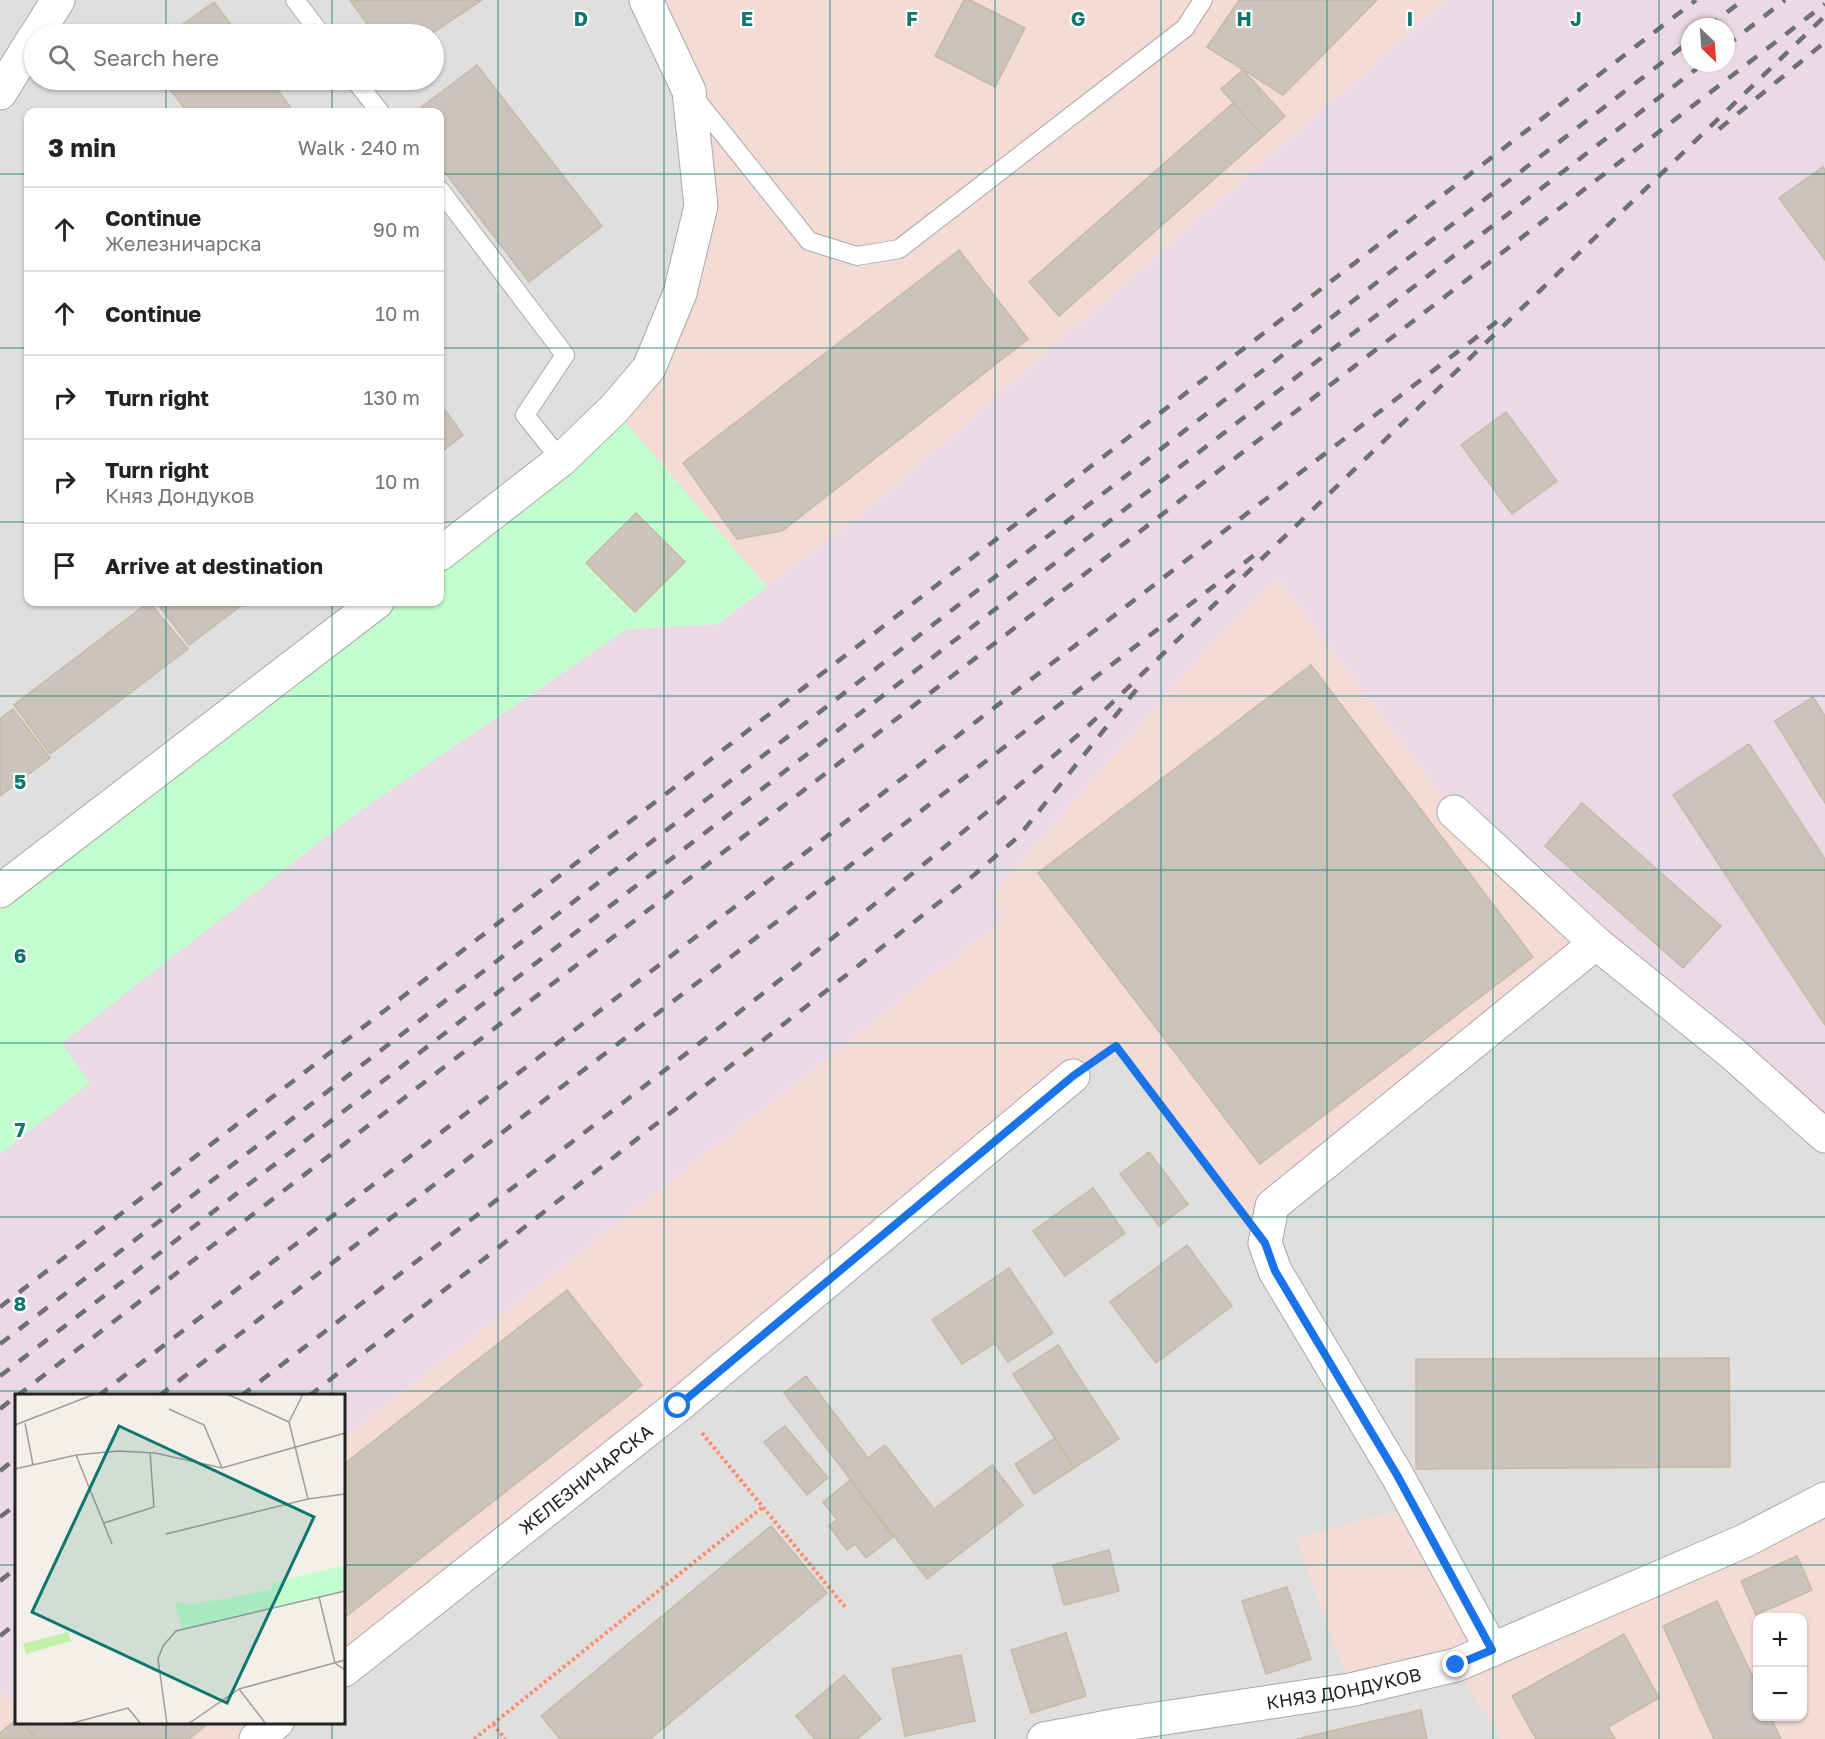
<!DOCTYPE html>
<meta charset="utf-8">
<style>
body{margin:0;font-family:"Golos Text",sans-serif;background:#f6f6f6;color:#222}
.controls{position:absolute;right:18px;bottom:18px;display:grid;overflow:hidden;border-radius:12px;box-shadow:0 2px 4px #0004}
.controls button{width:54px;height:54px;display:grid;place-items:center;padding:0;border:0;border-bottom:2px solid #e0e0e0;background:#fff;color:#222;font:30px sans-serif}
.compass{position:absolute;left:1681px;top:18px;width:54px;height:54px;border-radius:50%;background:#fff;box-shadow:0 2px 4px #0004;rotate:155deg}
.stop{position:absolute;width:18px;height:18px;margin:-14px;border:4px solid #1a73e8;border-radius:50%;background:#fff}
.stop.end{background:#1a73e8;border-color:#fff;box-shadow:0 2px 6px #0008}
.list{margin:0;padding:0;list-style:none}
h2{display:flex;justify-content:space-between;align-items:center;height:78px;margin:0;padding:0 24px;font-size:26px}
h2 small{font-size:20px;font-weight:400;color:#767676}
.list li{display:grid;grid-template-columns:39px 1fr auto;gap:18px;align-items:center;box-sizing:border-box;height:84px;padding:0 24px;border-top:2px solid #e0e0e0}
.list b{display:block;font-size:22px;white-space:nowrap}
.list p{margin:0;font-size:20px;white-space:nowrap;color:#767676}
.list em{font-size:20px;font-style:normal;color:#767676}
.icon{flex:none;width:33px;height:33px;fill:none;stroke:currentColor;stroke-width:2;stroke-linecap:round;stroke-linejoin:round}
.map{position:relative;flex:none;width:1825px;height:1739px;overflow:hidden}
.search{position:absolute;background:#fff;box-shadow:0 2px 4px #0004;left:24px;top:24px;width:420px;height:66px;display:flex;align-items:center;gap:15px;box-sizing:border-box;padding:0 21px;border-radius:33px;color:#767676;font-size:22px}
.panel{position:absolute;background:#fff;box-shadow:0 2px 4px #0004;left:24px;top:108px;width:420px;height:498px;border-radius:12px}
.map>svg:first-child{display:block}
.residential{fill:#e0dfde;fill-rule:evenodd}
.commercial{fill:#f4dbd6;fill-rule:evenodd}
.industrial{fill:#ecd9e6;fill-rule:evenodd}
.park{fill:#c3fece}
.building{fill:#cbc4ba;stroke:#c6b9a8;stroke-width:1.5}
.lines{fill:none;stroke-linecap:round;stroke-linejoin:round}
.lane-casing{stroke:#a9a9a9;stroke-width:20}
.street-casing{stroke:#a9a9a9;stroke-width:35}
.path{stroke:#ff8c6c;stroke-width:4;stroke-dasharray:3 3;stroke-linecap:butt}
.lane{stroke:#fff;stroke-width:18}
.street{stroke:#fff;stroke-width:33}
.rail{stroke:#707070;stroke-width:4.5;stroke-dasharray:12 12;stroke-linecap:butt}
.route{stroke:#1a73e8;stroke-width:8}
.grid{fill:none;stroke:#0f766e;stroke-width:1.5;stroke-opacity:0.55}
.labels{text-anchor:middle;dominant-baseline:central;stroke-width:4.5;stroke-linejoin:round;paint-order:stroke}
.street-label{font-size:18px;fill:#222;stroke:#fff}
.inset-road{fill:none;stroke:#9f9e99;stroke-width:1.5}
.view{fill:#0f766e;fill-opacity:0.15;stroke:#0f766e;stroke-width:3}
.inset-edge{fill:none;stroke:#222;stroke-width:3}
.grid-label{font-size:20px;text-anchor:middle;font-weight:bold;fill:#0f766e;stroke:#fff;stroke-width:4.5;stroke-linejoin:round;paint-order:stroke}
</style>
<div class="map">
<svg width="1825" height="1739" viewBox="0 0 1825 1739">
<rect width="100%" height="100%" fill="#f2f0e8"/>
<path class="residential" d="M0 0H646L689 91 701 206 649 368 440 554V112H28V602H377L0 891ZM34 34H434V80H34Z
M1596 943 1825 1136V1499L1456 1665 1501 1739H256L277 1723 344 1722V1670L1073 1076 1116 1046 1265 1242 1272 1206Z"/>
<path class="commercial" d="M646 0H1447L859 517 767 587 614 409 701 206 689 91Z
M1278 578 1454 812 1596 943 1272 1206 1265 1243 1116 1046 1073 1076 344 1670V1438L1005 918 992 895 1201 655Z
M1825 1499V1739H1501L1456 1665 1350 1690 1296 1538 1414 1506 1492 1650ZM1758 1618H1802V1716H1758Z
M0 1690 9 1701 16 1695V1722L277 1723 256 1739H0Z"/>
<path class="industrial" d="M1447 0H1825V1136L1454 812 1278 578 1201 655 992 895 1005 918 344 1438V1396H16V1695L9 1701 0 1690V1154L89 1083 61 1043 358 812 627 629 718 624 859 517ZM1690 27H1726V63H1690Z"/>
<path class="park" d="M614 409 767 587 717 624 627 629 358 812 62 1043 90 1083 0 1154V891L377 602H440V554Z"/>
<path class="building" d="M350 0H482L431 34H374Z
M964 0H970L1025 28 995 87 935 56Z
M1239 0H1377L1283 95 1207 47Z
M214 2 238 34H169Z
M477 65 602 226 529 282 440 166V112H415Z
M1243 70 1285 116 1263 136 1221 89Z
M163 80H270L294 112H187Z
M1233 103 1263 136 1059 316 1029 282Z
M1823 167 1825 170V260L1779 198Z
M959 250 1028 339 782 531 737 539 683 463Z
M440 403 463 435 440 453Z
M1506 412 1557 481 1512 514 1461 445Z
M636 513 685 562 635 612 586 563Z
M149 602 188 649 50 754 14 705Z
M156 602H246L189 645Z
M1311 665 1533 957 1260 1164 1038 873Z
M1813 697 1825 716V803L1775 721Z
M13 709 50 758 0 796V719Z
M1749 744 1825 859V1025L1673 795Z
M1582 803 1721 926 1683 968 1545 846Z
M1149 1152 1188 1204 1159 1226 1120 1174Z
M1093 1188 1125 1233 1065 1276 1033 1231Z
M1187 1245 1232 1306 1156 1363 1110 1302Z
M1009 1268 1053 1333 1008 1362 995 1343 962 1364 932 1320Z
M567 1290 642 1385 344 1618V1464Z
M1058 1345 1119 1439 1074 1468 1013 1374Z
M1729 1358 1730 1467 1416 1469V1359Z
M806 1376 868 1458 885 1445 934 1509 992 1465 1023 1505 927 1579 784 1393Z
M785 1426 828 1478 807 1495 764 1442Z
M1055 1438 1074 1468 1034 1494 1015 1464Z
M850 1480 893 1537 866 1558 855 1544 847 1550 829 1526 837 1520 823 1502Z
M771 1526 827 1593 650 1739H560L541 1716Z
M1109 1550 1119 1591 1064 1605 1053 1565Z
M1797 1556 1812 1590 1756 1615 1741 1581Z
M1287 1587 1311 1659 1266 1674 1242 1601Z
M1717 1601 1758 1688V1716H1770L1781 1739H1714L1663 1626Z
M1066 1633 1086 1696 1031 1713 1011 1650Z
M1624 1634 1659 1698 1608 1727 1615 1739H1536L1512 1696Z
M961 1655 975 1721 905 1736 892 1669Z
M844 1675 881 1719 857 1739H815L796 1716Z
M1421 1710 1427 1739H1297Z
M16 1720V1722H23L36 1739H0V1733Z
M23 1722H210L189 1739H36Z"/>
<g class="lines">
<defs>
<path id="lane" d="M295 0 321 34
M355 80 380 112
M693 96 809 241 857 256 899 249 1185 28 1203 0
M440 190 565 355 525 415 561 460"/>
<g id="street">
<path d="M37 34 58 0"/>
<path d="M0 93 34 38"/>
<path d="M440 554 561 460 614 409 649 368 680 293 701 206 689 91 646 0"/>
<path d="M1454 812 1596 943 1732 1053 1825 1136"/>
<path d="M0 891 377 602"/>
<path d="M1492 1650 1397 1475 1275 1271 1265 1243 1272 1206 1596 943"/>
<path id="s1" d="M344 1670 679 1405 1073 1076"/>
<path d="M256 1739 277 1722"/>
<path id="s2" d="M1044 1739 1124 1724 1350 1690 1456 1665 1744 1541 1825 1499"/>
</g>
</defs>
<use href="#lane" class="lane-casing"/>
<use href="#street" class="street-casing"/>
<path class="path" d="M1103 1056 1116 1046 1236 1204
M702 1433 846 1608
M493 1724 505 1739
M474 1739 764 1506"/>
<use href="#lane" class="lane"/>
<use href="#street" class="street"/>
<path class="rail" d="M1708 27 1743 0
M1726 46 1785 0
M1719 129 1825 42
M0 1307 1696 0
M0 1344 1690 41
M0 1376 1704 63
M17 1396 1825 4
M98 1396 1499 320
M159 1396 1257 553
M241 1396C525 1177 813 963 1085 729L1825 16
M309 1396 974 875 1019 836 1140 685
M0 1409 16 1396
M0 1471 16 1458
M0 1517 16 1505
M0 1581 16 1568
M0 1636 16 1623"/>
</g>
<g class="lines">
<path class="route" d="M678 1406 1073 1076 1116 1046 1265 1243 1275 1271 1397 1475 1492 1650 1456 1665"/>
</g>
<path class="grid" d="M166 0V34M332 0V34M498 0V1739M664 0V1739M830 0V1739M995 0V1739M1161 0V1739M1327 0V1739M1493 0V1739M1659 0V1739M166 80V112M332 80V112M0 174H28M440 174H1825M0 348H28M440 348H1825M0 522H28M440 522H1825M166 602V1396M332 602V1396M0 696H1825M0 870H1825M0 1043H1825M0 1217H1825M0 1391H1825M0 1565H16M344 1565H1825M166 1722V1739M332 1722V1739"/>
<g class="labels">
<g class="street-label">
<text stroke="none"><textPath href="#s1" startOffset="308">ЖЕЛЕЗНИЧАРСКА</textPath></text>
<text stroke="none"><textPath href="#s2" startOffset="304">КНЯЗ ДОНДУКОВ</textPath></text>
</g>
</g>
<g transform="translate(15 1394)">
<rect width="330" height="330" fill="#f2f0e8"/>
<path d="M53 238 56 247 11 260 8 250Z" fill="#c5f0aa"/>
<path d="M330 171V197L167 235 160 208 177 210 214 204 257 195V189Z" fill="#c3fece"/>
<path class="inset-road" d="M212 0 274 28M288 0 274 28 293 105M154 15 189 31 207 74M10 29 18 71M0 31 80 0M61 61 97 150M0 75 61 61 103 57 140 59 207 74 330 39M89 129 139 113 135 58M151 140 293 105 330 100M304 203 320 269 330 276M224 295 251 330M54 330 113 314 126 330M152 330 143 265 148 252 161 237 330 197M173 330 224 295 330 266"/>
<path class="view" d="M104 32 299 123 212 309 17 218Z"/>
<rect width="330" height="330" class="inset-edge"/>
</g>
<g class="grid-label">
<text x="581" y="26">D</text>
<text x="747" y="26">E</text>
<text x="912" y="26">F</text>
<text x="1078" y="26">G</text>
<text x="1244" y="26">H</text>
<text x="1410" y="26">I</text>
<text x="1576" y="26">J</text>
<text x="20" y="789">5</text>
<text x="20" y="963">6</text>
<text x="20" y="1137">7</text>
<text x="20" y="1311">8</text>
</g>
</svg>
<div class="controls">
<button>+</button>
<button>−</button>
</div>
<svg class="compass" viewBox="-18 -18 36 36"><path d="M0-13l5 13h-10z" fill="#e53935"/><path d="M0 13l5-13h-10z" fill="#767676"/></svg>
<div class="stop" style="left:678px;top:1406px"></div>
<div class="stop end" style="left:1456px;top:1665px"></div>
<div class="search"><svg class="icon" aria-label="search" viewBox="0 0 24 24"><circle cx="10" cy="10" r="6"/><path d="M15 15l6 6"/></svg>Search here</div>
<section class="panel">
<h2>3 min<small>Walk · 240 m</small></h2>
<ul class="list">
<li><svg class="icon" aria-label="ahead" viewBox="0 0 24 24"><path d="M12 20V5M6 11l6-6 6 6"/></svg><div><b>Continue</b><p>Железничарска</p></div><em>90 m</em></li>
<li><svg class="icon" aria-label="ahead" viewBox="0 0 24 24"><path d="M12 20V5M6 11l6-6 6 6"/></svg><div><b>Continue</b></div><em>10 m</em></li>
<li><svg class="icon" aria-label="right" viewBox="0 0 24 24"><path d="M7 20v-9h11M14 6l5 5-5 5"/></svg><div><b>Turn right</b></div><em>130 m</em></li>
<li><svg class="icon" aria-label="right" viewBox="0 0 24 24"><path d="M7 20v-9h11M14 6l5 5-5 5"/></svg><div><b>Turn right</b><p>Княз Дондуков</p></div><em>10 m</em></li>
<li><svg class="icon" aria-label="arrive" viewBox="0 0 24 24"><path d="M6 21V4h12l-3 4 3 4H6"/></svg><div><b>Arrive at destination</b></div></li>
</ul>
</section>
</div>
